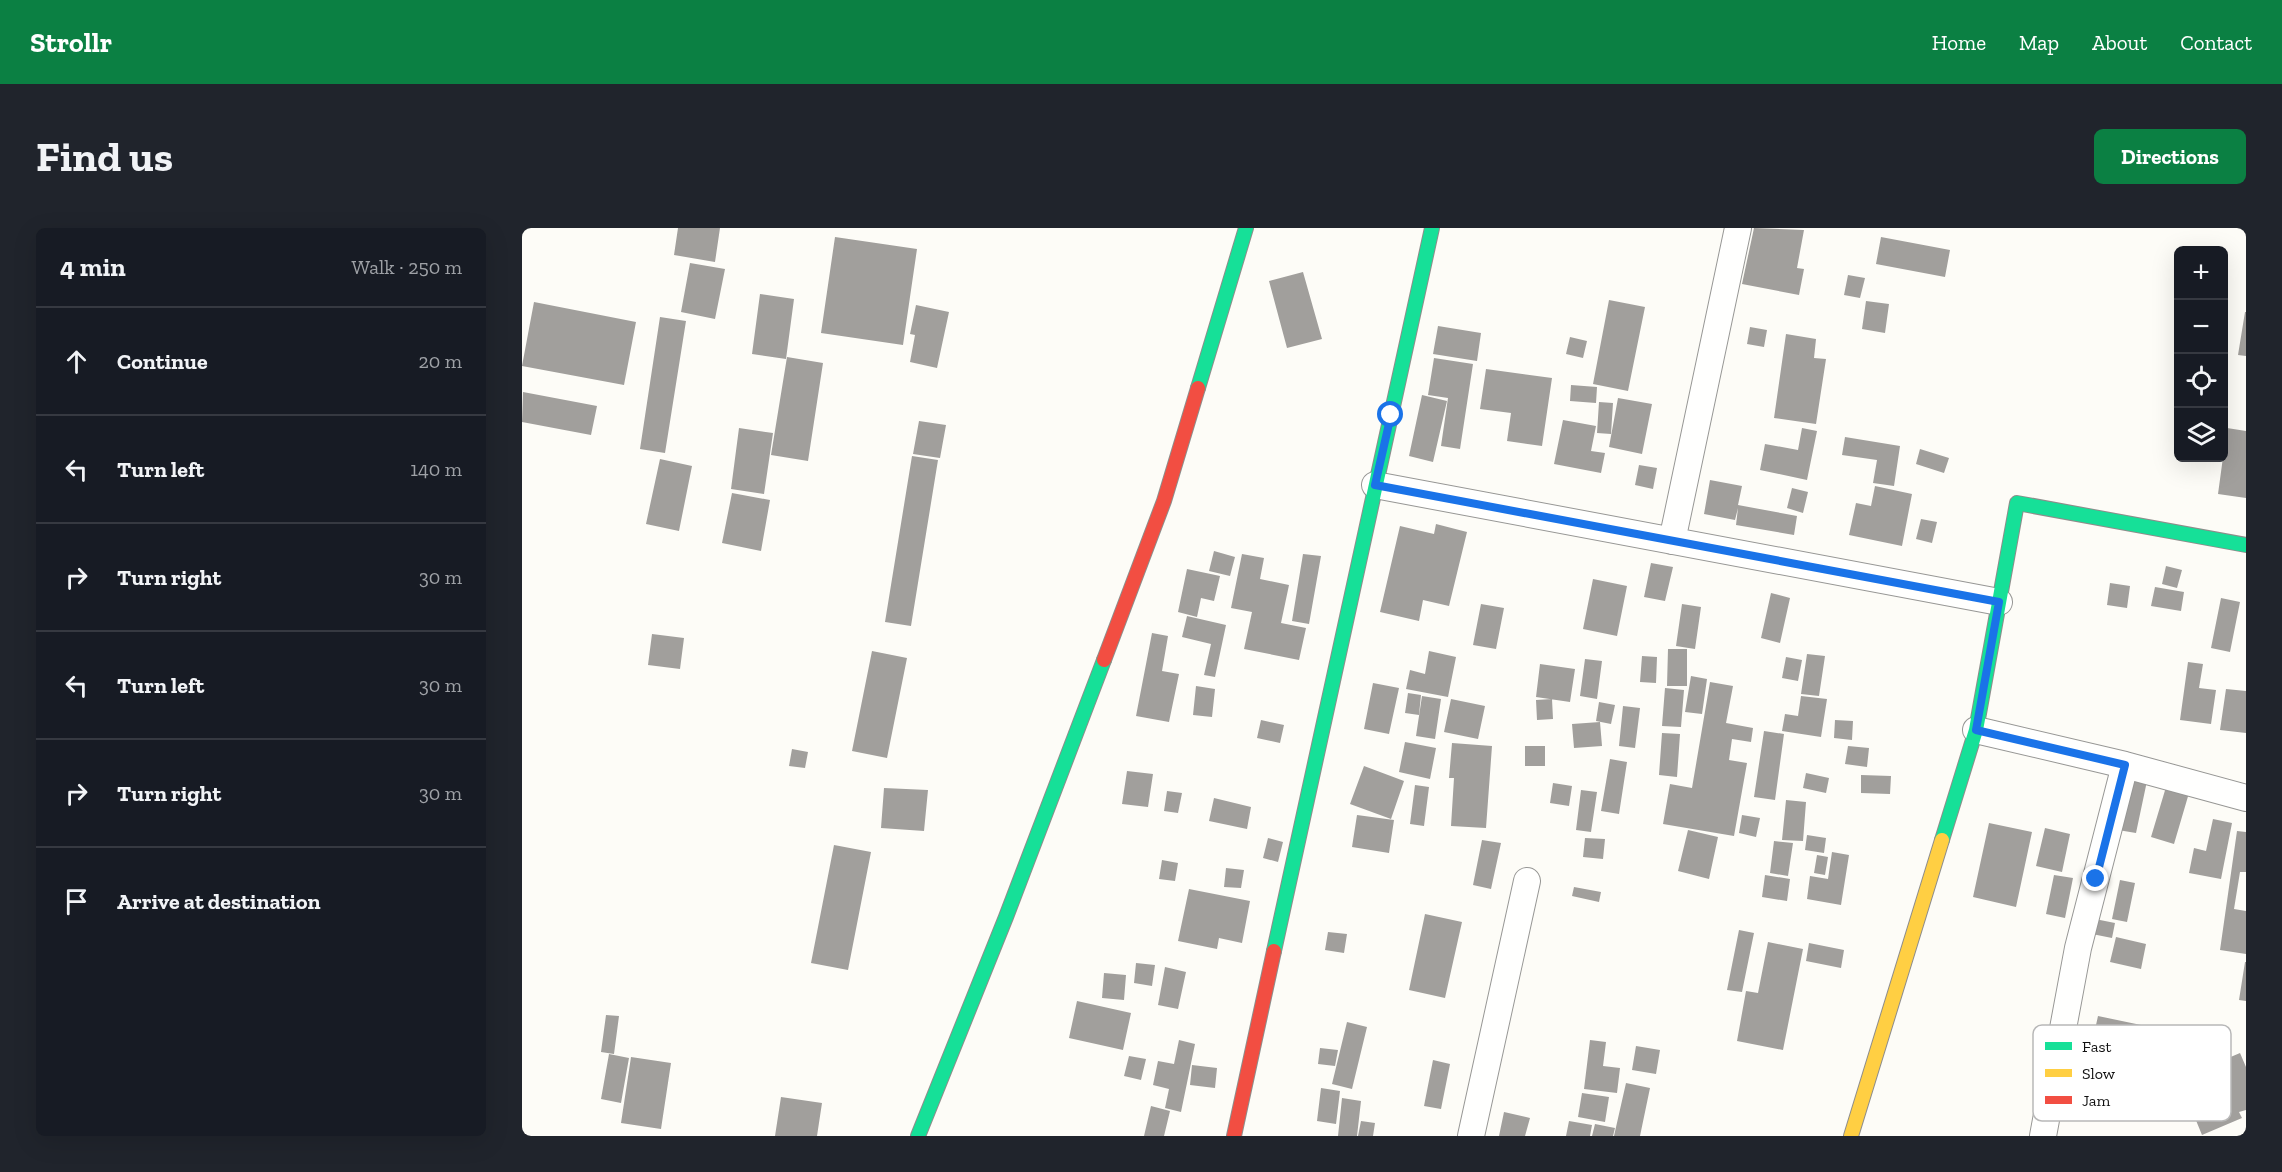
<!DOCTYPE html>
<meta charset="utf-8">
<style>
body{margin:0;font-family:"Zilla Slab",serif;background:#20242c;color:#f1f3f6}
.controls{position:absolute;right:18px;top:18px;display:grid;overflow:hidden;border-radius:9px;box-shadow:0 6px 24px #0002}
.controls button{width:54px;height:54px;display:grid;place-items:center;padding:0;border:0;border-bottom:2px solid #363941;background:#171b24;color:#f1f3f6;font:30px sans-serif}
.stop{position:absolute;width:18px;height:18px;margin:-14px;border:4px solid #1a73e8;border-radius:50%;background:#fff}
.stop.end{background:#1a73e8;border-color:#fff;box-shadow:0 2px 6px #0008}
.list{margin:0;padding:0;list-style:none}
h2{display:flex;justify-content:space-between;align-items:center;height:78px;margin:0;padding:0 24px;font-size:26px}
h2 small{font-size:20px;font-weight:400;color:#9ea1a6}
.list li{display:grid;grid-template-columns:39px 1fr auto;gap:18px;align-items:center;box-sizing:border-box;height:108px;padding:0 24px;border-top:2px solid #363941}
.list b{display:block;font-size:22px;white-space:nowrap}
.list em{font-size:20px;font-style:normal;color:#9ea1a6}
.icon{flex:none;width:33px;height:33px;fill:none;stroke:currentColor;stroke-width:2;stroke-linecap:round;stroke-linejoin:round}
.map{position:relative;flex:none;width:1724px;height:908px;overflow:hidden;border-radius:9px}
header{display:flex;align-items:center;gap:36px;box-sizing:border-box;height:84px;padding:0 30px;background:#0b8043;color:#fff}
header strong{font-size:28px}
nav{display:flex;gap:33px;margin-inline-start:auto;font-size:21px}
.intro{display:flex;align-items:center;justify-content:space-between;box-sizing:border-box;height:144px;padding:0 36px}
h1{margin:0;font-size:42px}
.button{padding:15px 27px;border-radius:9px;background:#0b8043;color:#fff;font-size:21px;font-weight:700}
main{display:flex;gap:36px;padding:0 36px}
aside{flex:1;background:#171b24;border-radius:9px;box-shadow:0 6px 24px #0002}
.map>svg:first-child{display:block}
.building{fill:#a19f9c}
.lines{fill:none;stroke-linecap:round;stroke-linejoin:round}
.street-casing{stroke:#979795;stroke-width:28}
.fast-casing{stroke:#8e8d8b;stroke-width:16}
.slow-casing{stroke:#8e8d8b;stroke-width:16}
.jam-casing{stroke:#8e8d8b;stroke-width:16}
.street{stroke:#fffffe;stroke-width:26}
.fast{stroke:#16e098;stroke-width:14}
.slow{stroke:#ffcf43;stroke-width:14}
.jam{stroke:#f24e42;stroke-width:14}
.route{stroke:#1a73e8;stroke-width:8}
.key{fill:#fff;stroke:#b8b8b8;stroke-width:1.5}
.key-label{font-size:16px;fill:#111}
</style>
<header>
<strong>Strollr</strong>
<nav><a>Home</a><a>Map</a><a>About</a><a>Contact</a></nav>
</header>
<div class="intro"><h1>Find us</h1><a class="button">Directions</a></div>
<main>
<aside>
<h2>4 min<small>Walk · 250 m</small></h2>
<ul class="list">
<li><svg class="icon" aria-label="ahead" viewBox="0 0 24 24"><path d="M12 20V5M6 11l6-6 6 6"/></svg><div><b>Continue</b></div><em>20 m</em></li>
<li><svg class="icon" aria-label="left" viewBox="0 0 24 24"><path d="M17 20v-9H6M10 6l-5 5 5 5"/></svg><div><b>Turn left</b></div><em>140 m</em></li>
<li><svg class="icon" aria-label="right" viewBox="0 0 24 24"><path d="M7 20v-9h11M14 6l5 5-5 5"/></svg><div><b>Turn right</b></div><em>30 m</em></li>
<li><svg class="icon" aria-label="left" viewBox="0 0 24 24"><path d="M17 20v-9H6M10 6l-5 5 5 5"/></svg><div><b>Turn left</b></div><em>30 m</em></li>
<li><svg class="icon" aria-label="right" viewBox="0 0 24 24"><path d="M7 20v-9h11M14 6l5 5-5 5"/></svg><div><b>Turn right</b></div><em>30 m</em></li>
<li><svg class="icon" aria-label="arrive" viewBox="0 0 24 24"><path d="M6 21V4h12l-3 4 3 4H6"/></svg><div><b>Arrive at destination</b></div></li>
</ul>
</aside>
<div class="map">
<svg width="1724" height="908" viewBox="0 0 1724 908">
<rect width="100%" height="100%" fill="#fdfcf7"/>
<path class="building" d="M156 0H198L193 34 152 27Z
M1232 0 1282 2 1275 40 1282 41 1277 67 1220 56Z
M313 9 395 21 381 117 299 105Z
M1359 9 1428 22 1423 49 1354 36Z
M168 35 203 41 193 91 159 84Z
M781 44 800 111 765 120 747 53Z
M1326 47 1343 50 1338 70 1322 67Z
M238 66 272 71 264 131 230 126Z
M1087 72 1123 79 1106 163 1071 156Z
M1344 73 1367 76 1363 105 1340 101Z
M12 74 114 94 102 157 0 138Z
M394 77 427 84 415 140 388 134 393 107 388 106Z
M1723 84H1724V128L1716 127Z
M138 89 164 93 143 225 118 221Z
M916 98 959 105 955 133 911 126Z
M1228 99 1245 102 1242 119 1225 116Z
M1264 106 1294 111 1292 130 1304 131 1294 196 1252 190Z
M1048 109 1065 113 1061 130 1044 126Z
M265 129 301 135 286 233 249 227Z
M912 130 951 136 938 221 919 218 926 170 906 167Z
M964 141 1030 150 1020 218 985 213 989 185 958 181Z
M1049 157 1075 159 1074 175 1048 173Z
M1 164 75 178 69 207 0 194Z
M900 167 925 173 911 234 887 228Z
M1096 170 1130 176 1120 226 1087 219Z
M1077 174 1091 175 1089 206 1075 205Z
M1041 192 1074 198 1069 223 1083 225 1079 245 1032 236Z
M397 193 424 197 418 230 391 226Z
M217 200 251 205 242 266 209 261Z
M1280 200 1295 203 1285 252 1238 242 1243 216 1276 222Z
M1705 200 1724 203V270L1696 266Z
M1323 209 1378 218 1372 258 1351 255 1355 232 1320 227Z
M1398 221 1427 230 1422 245 1394 236Z
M390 228 416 232 389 398 363 394Z
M138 231 170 238 157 303 124 296Z
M1117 237 1135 240 1131 261 1113 257Z
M1188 252 1220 258 1216 277 1275 288 1272 307 1214 297 1216 280 1213 292 1182 286Z
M1353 258 1390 266 1380 318 1327 307 1334 275 1349 278Z
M1270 260 1286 264 1281 285 1265 280Z
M210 265 248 272 239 323 200 315Z
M1399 291 1415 294 1410 315 1394 311Z
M914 296 945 304 927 378 901 372 897 393 858 384 878 298 912 306Z
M692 323 713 329 708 348 687 343Z
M720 326 742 330 738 351 767 357 759 395 784 400 777 432 722 421 730 384 709 380Z
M781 326 799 328 787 396 770 393Z
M1129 335 1151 339 1143 373 1122 369Z
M1644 338 1660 342 1655 360 1640 356Z
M665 341 698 348 692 373 679 370 675 389 656 384Z
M1071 351 1105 358 1095 408 1061 401Z
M1588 355 1608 358 1605 380 1585 377Z
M1633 359 1662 364 1659 383 1629 378Z
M1249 365 1268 370 1258 415 1239 410Z
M1699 370 1718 374 1708 424 1689 420Z
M959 376 982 380 974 421 951 417Z
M1160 376 1179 379 1173 421 1154 418Z
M665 388 704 397 693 449 682 447 689 416 660 409Z
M630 405 646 408 640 443 657 446 647 494 614 488Z
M130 406 162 410 158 441 126 437Z
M1146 421H1165V458H1145Z
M350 423 385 430 365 530 330 523Z
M907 423 934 429 926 469 884 461 888 442 903 446Z
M1285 426 1303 428 1297 468 1279 466Z
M1120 428 1135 429 1134 455 1118 454Z
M1264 429 1280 432 1276 453 1260 450Z
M1063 431 1080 433 1075 471 1058 468Z
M1666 434 1681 436 1677 460 1694 462 1689 496 1658 492Z
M1018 436 1053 441 1048 474 1014 469Z
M1169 448 1185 451 1180 486 1163 484Z
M1188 454 1211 458 1204 495 1231 500 1229 514 1210 511 1207 532 1225 535 1212 608 1141 596 1148 556 1170 560Z
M851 455 877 460 867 506 842 501Z
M674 458 693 461 690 489 671 487Z
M1143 460 1162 462 1159 499 1140 498Z
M1704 461 1724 463V505L1698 502Z
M886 465 899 467 897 487 883 485Z
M900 468 919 471 913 511 894 508Z
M1279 468 1305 471 1299 509 1260 503 1263 486 1276 488Z
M929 471 963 478 956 511 922 504Z
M1030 471 1031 491 1015 492 1014 472Z
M1077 474 1093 477 1089 496 1074 493Z
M1101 478 1118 480 1113 520 1097 518Z
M739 492 762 497 758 515 735 510Z
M1313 492 1331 493 1330 512 1312 510Z
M1078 494 1080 518 1052 520 1050 496Z
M1242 503 1262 506 1253 572 1232 569Z
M1140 505 1158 506 1155 549 1137 547Z
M883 514 914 520 908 551 877 544Z
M930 515 970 518 964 600 929 598 932 550H927Z
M1003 518H1023V538H1003Z
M1326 518 1347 520 1345 539 1323 536Z
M270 521 286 524 283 540 267 538Z
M1088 531 1105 534 1097 586 1079 583Z
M842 538 882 553 869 591 828 576Z
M605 543 631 546 626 579 600 576Z
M1284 545 1307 550 1304 565 1281 560Z
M1339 547 1369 548 1368 566 1339 565Z
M1607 550 1625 553 1614 605 1596 602Z
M1031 555 1050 558 1047 578 1028 575Z
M893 557 907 559 902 598 888 596Z
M1644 559 1667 565 1652 616 1629 609Z
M362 560 406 562 402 603 359 600Z
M1059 562 1075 564 1069 604 1054 602Z
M645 563 660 565 656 585 642 583Z
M692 570 729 579 725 601 687 593Z
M1264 572 1284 574 1281 613 1260 612Z
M835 587 872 592 867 625 830 619Z
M1220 587 1238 590 1234 609 1217 605Z
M1691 591 1710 595 1699 651 1667 645 1672 620 1684 623Z
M1467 595 1510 604 1494 679 1451 669Z
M1523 600 1548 606 1540 644 1514 638Z
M1166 602 1196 609 1187 651 1156 643Z
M1715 603 1724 604V644H1718L1712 681 1724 683V726L1698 722Z
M1285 607 1304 610 1302 625 1283 622Z
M746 610 761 614 756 634 741 630Z
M1063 610 1083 611 1081 631 1061 629Z
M960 612 979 615 969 661 951 657Z
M1252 613 1271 615 1266 648 1248 645Z
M312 617 349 624 326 742 289 735Z
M1310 624 1327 627 1319 677 1285 671 1288 648 1306 651Z
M1295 627 1306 629 1303 647 1292 645Z
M640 632 656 635 653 653 637 651Z
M704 640 722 642 719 660 702 659Z
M1243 647 1268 651 1265 673 1240 669Z
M1532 647 1551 650 1543 690 1524 686Z
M1598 652 1613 655 1605 694 1590 691Z
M1052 659 1079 664 1077 674 1050 668Z
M667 661 728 673 720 715 697 710 695 721 656 713Z
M903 686 940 694 923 770 887 762Z
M1573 691 1593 695 1590 710 1570 706Z
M1217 702 1232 705 1220 764 1205 762Z
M806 704 825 706 822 725 803 722Z
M1594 709 1624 716 1619 741 1588 734Z
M1246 714 1281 721 1261 822 1215 813 1224 763 1236 765Z
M1287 715 1322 722 1319 740 1284 733Z
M1723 734H1724V773L1717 772Z
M614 735 633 737 630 758 612 755Z
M643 739 664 744 656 781 636 777Z
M582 745 604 747 602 772 580 770Z
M555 773 609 785 601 822 547 810Z
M84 787 97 788 92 826 79 824Z
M1576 788 1619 797 1609 842 1566 833Z
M825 794 845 799 830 861 810 856Z
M657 812 673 816 659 884 643 880 647 861 631 857 636 833 652 836Z
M1068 812 1084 814 1081 838 1098 840 1095 865 1062 861Z
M1114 818 1138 822 1134 846 1110 842Z
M798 820 816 822 813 838 796 836Z
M1718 825 1724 839V882L1717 884 1720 890 1680 907 1657 851Z
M87 826 107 830 99 875 79 871Z
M607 828 624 831 619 852 602 848Z
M109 829 149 835 139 901 99 895Z
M911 832 928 836 919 881 902 878Z
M670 837 695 840 693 860 668 857Z
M1104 855 1128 860 1118 908H1092Z
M799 860 818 863 814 896 795 893Z
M1060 865 1087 869 1083 894 1056 889Z
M259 869 300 875 295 908H253Z
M820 870 839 873 835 908H816Z
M629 878 648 883 642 908H622Z
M982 884 1008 890 1003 908H977Z
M839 893 853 895 851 908H836Z
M1047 893 1070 897 1068 908H1044Z
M1073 896 1093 900 1091 908H1070Z"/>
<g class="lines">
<defs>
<path id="street" d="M853 257 1477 374
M1150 313 1216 0
M1454 502 1603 537 1724 570
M949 908 1005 653
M1521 908 1556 720 1603 537"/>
<path id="fast" d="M676 160 724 0
M1420 612 1454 502 1495 275 1724 317
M752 723 910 0
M396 908 484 689 582 432"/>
<path id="slow" d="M1329 908 1420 612"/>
<path id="jam" d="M582 432 642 273 676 160
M712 908 752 723"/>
</defs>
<use href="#street" class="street-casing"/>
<use href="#fast" class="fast-casing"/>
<use href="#slow" class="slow-casing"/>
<use href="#jam" class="jam-casing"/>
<use href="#street" class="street"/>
<use href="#fast" class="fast"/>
<use href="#slow" class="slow"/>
<use href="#jam" class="jam"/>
</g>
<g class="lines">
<path class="route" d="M869 187 853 257 1477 374 1454 502 1603 537 1574 651"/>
</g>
<rect x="1511" y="797" width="198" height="96" rx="9" class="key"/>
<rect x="1523" y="814" width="27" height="8" fill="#16e098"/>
<rect x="1523" y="841" width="27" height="8" fill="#ffcf43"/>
<rect x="1523" y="868" width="27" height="8" fill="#f24e42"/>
<g class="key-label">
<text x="1560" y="824">Fast</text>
<text x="1560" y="851">Slow</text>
<text x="1560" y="878">Jam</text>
</g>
</svg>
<div class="controls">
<button>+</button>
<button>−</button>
<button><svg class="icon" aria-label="locate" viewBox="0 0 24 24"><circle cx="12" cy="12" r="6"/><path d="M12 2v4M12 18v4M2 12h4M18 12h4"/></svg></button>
<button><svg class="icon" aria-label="layers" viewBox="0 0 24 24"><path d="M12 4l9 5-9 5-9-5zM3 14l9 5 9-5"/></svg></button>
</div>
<div class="stop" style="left:869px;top:187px"></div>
<div class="stop end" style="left:1574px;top:651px"></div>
</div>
</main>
